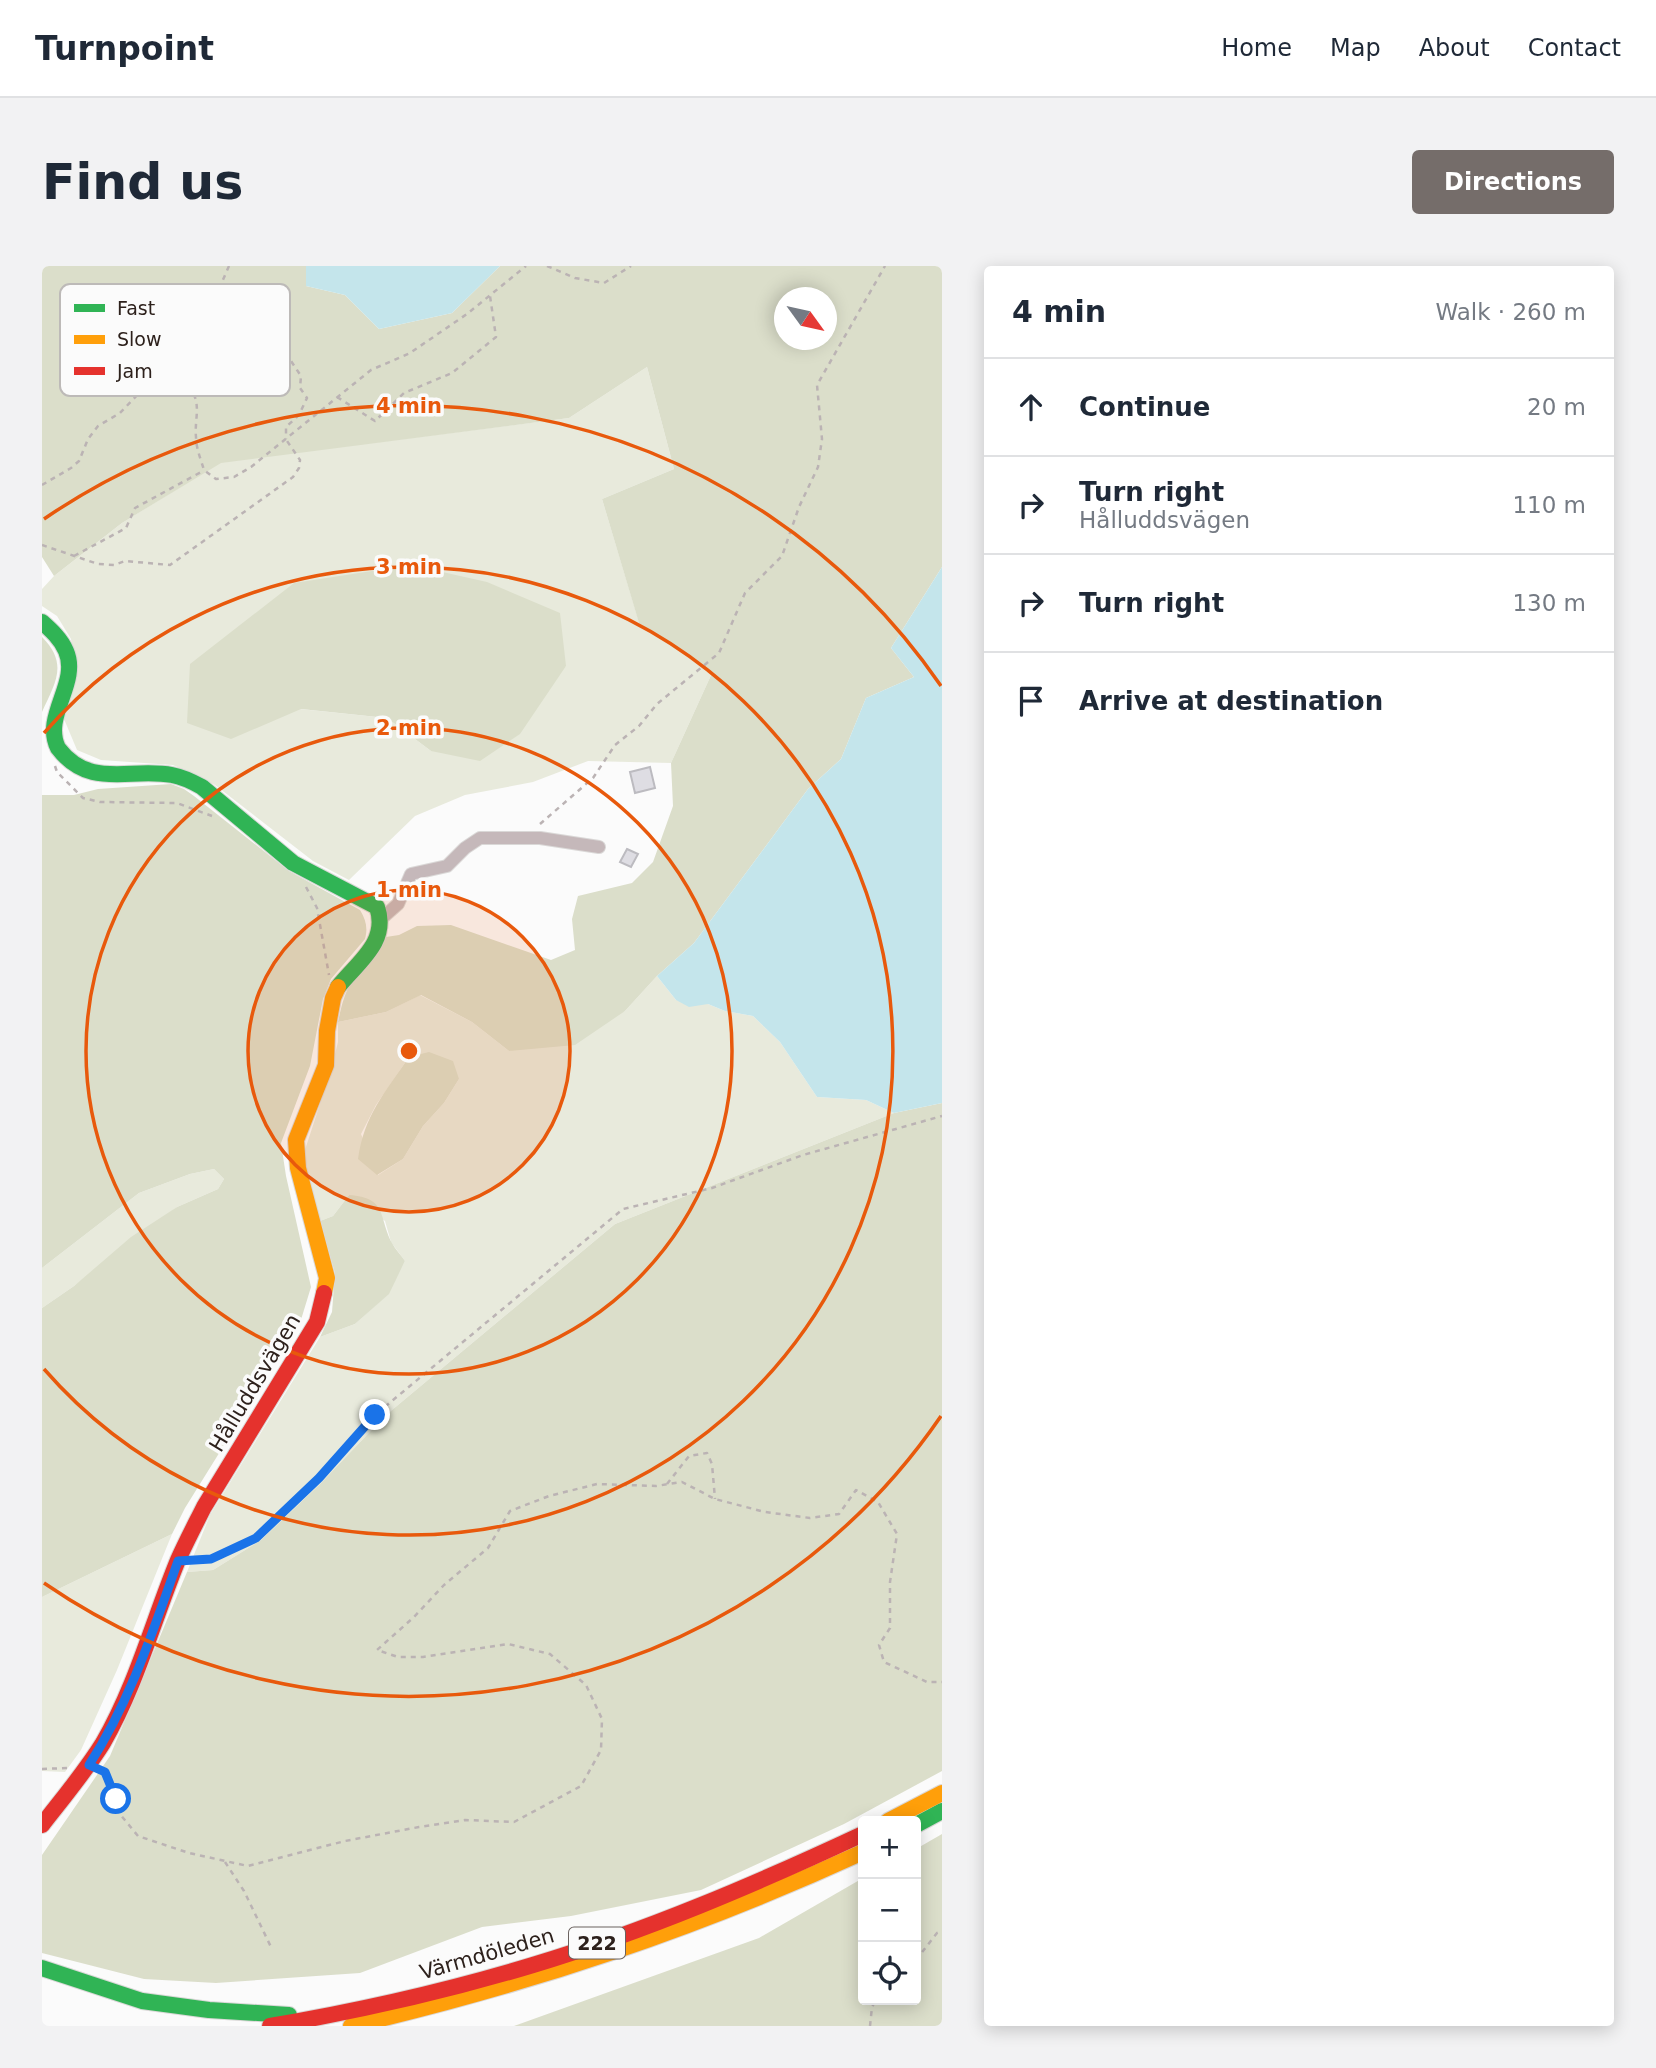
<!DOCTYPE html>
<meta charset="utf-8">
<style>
body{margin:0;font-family:"DejaVu Sans",sans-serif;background:#f2f2f3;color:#1f2937}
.controls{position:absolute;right:21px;bottom:21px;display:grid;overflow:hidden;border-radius:7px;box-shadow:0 4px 18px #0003}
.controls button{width:63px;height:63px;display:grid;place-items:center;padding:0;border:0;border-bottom:2px solid #e0e1e3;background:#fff;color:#1f2937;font:35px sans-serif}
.compass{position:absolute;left:732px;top:21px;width:63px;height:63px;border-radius:50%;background:#fff;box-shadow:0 4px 18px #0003;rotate:123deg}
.stop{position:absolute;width:21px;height:21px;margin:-16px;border:5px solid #1a73e8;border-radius:50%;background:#fff}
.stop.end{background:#1a73e8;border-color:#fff;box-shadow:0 2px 7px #0008}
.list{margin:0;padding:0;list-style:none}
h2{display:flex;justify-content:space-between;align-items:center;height:91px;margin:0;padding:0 28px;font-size:30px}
h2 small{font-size:23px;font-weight:400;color:#747a83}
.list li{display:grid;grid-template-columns:46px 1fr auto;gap:21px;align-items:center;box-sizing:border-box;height:98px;padding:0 28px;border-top:2px solid #e0e1e3}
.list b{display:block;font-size:26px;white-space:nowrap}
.list p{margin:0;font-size:23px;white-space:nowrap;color:#747a83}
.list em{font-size:23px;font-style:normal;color:#747a83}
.icon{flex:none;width:38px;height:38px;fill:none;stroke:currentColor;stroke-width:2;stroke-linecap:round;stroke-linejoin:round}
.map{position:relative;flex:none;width:900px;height:1760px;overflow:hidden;border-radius:7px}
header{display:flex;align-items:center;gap:42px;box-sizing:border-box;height:98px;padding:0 35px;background:#fff;border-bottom:2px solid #e0e1e3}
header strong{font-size:33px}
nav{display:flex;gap:38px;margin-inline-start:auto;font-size:24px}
.intro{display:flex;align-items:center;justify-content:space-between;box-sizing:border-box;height:168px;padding:0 42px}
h1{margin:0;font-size:49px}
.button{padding:18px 32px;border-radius:7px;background:#756d6a;color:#fff;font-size:24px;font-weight:700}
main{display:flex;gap:42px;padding:0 42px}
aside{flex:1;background:#fff;border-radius:7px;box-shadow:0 4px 18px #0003}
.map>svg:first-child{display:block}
.green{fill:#e8eadc;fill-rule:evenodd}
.forest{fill:#dbdeca;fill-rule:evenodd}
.water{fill:#c4e5eb}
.building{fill:#dedde3;stroke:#bcbbc0;stroke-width:2}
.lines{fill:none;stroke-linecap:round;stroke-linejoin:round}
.street-casing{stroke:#dad8d7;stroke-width:14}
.fast-casing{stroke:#dad8d7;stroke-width:18}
.slow-casing{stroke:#dad8d7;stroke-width:18}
.jam-casing{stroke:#dad8d7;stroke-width:18}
.path{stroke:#bbb3b4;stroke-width:2.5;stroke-dasharray:5 5;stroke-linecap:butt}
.street{stroke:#c5b8ba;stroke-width:12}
.fast{stroke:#30b455;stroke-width:16}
.slow{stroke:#ff9f0a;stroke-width:16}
.jam{stroke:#e5322d;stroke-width:16}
.route{stroke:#1a73e8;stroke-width:9}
.ring{fill:none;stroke:#e8590c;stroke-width:3.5}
.labels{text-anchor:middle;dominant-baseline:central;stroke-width:7;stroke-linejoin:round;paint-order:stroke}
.shield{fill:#fbfbfb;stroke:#6b625f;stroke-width:2}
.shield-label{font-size:19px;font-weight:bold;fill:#2d211c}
.street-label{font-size:21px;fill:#2d211c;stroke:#fbfbfb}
.key{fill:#fbfbfb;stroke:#bdbab8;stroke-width:2}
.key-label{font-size:19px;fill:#2d211c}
.centre{fill:#e8590c;stroke:#fbfbfb;stroke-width:3.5}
.ring-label{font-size:21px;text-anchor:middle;font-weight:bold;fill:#e8590c;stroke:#fbfbfb;stroke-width:7;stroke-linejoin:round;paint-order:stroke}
</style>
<header>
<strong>Turnpoint</strong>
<nav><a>Home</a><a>Map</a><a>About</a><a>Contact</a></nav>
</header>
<div class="intro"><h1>Find us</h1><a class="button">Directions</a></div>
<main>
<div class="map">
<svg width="900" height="1760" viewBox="0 0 900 1760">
<rect width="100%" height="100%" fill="#fbfbfb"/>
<path class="green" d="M605 101 632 203 560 233 597 356 670 407 629 497 546 495 491 516 423 529 373 550 307 614 271 595 173 519 131 499 59 494 35 484 22 453 33 403 29 373 15 350 0 340V323L12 310 80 257 179 196 527 152ZM524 400 389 485 345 452 258 443Z
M615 710 634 734 666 738 683 745 711 750 738 776 775 831 824 834 852 847 573 958 344 1149 278 1218 219 1274 171 1304 145 1306 168 1249 278 1071 313 1058 346 1028 363 995 349 976 343 955 307 929 291 950 278 955 261 890 289 804 296 776V756L344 746 378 729 430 756 467 785 583 745ZM367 791 417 813 402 837 381 860 361 893 336 909 319 868 334 839Z
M172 903 182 913 176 923 135 941 32 1020 0 1042V1002L97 927 148 908Z
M130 1268 75 1404 39 1484 23 1506 0 1505V1331Z"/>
<path class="forest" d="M0 0H264V20L303 29 337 63 410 47 458 0H900V301L849 382 872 411 824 432 799 493 766 523 652 677 615 710 583 745 533 779 467 785 430 756 379 729 344 746 296 756C299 743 301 731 308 719 319 702 337 691 344 671L357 669 375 660 409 659 509 694 533 684 530 653 536 630 590 617 611 596 631 540 629 497 670 407 597 357 560 233 632 203 605 101 527 152 179 197 80 257 12 310 0 291ZM743 32H785V74H743Z
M369 299 445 316 518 347 524 400 478 468 438 495 389 485 345 452 259 443 189 473 145 457 148 398 252 317Z
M0 371C27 398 13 417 0 446Z
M129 518 142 523 152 530 247 605 318 644C324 654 326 662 323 673L289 713 281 733 268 800 239 877 244 910 269 1021 258 1057 143 1242 130 1268 0 1331V1042L32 1020 89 971 135 941 176 923 182 913 172 903 148 908 97 927 0 1002V529H32L56 523Z
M387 786 411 795 417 813 402 837 381 860 361 893 335 909 316 893C322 850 343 826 367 791Z
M900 837V1505L802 1558 659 1624 529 1650 440 1661 318 1707 174 1717 102 1713 0 1687V1589L68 1490 145 1306 171 1304 219 1274 278 1218 344 1149 573 958 852 847Z
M307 929C346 932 336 950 350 977 353 983 359 989 363 995L347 1028 313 1058 278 1071 290 1046 293 1007 278 955 291 950Z
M900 1568V1760H472L717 1672 821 1612V1734H874V1583Z"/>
<path class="water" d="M264 0H458L410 47 337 63 303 29 264 20Z
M900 301V837L852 847 824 834 775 831 738 776 711 750 683 745 666 738 647 741 634 734 615 710 652 677 766 523 799 493 824 432 872 411 849 382Z"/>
<path class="building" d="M608 501 613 522 593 527 588 506Z
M585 583 596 588 589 601 578 596Z"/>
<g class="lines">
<defs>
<path id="street" d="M339 653 356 638 369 608 405 600 423 582 438 572H498L557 581"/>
<path id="fast" d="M0 356C9 364 19 373 24 385 38 417 0 450 16 482 48 524 88 501 130 509 141 511 151 516 160 521L251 597 335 641C347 676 316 696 296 721
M874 1559 900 1545
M0 1702 100 1735 167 1744 247 1749"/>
<path id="slow" d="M282 1027 285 1012 256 902 254 874 284 799 285 765 291 732 296 721
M846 1555 900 1527
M309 1760C489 1718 653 1663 821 1586"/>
<path id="jam" d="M0 1559C21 1532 43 1506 61 1477 94 1420 111 1355 136 1294 144 1276 153 1259 162 1241L275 1056 282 1027
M228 1760C317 1745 405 1725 491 1699 604 1665 714 1618 821 1568"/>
</defs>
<use href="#street" class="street-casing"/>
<use href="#fast" class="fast-casing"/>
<use href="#slow" class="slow-casing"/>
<use href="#jam" class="jam-casing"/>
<path class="path" d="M187 0 173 32 183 85 192 95 217 92 249 95 259 110 258 122 265 132 257 149 244 161V173
M505 0 533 12 562 17 589 0
M151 128 171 120 191 96
M295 131 333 155 362 127 410 107 454 71 448 30
M0 219 29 202 37 195 46 173 56 160 78 147 100 124 113 127 143 118C162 133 152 152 154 171 154 182 159 194 162 204L174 213 192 211 209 201 329 104 368 87 425 48 484 0
M0 279 56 298 72 299 83 295 128 299 251 211 257 202 258 194 245 175
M32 290 84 262 93 242 161 205
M13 500 15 506 41 532 58 536 135 537 170 550
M498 558 551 512 573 479 597 460 615 438 677 387 703 327 740 290 757 241 776 201 780 173 775 119 843 0
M264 621 275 642 287 709
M625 1218 647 1190 665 1187 670 1198 673 1233
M153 1294 169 1293 214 1272 277 1211 333 1149 581 943 670 922 761 889 900 850
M0 1503 25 1502
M61 1505 74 1533 77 1547 96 1570 147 1587 206 1600 303 1575 377 1561 423 1554 472 1556 539 1520 559 1484 560 1453 544 1419 508 1388 466 1378 381 1391H356L335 1384 372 1351 402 1319 446 1282 468 1245 507 1230 555 1218 614 1220 640 1216 673 1233 723 1246 768 1252 797 1248 814 1224 836 1236 855 1268 848 1316V1362L837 1379 842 1396 885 1416H900
M183 1596 202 1625 229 1681
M874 1694 895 1667 900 1665
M828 1760 830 1741 834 1734"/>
<use href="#street" class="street"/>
<use href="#fast" class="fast"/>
<use href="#slow" class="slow"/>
<use href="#jam" class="jam"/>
</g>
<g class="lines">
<path class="route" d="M74 1533 63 1506 47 1499C88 1436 111 1365 136 1295L169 1293 214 1272 277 1212 333 1149"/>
</g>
<circle cx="367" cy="785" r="161" fill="#e8590c" fill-opacity=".12"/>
<g class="ring">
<circle cx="367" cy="785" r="161"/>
<circle cx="367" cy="785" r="323"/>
<path d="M2 467A484 484 0 1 1 2 1103"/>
<path d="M899 1150A645 645 0 0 1 2 1317M2 253A645 645 0 0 1 899 420"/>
</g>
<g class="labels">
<rect class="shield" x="527" y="1661.5" width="56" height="31" rx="5"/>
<g class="shield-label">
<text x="555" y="1677">222</text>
</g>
<g class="street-label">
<text transform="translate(213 1117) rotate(-59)">Hålluddsvägen</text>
<text transform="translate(445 1688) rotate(-16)">Värmdöleden</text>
</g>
</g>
<rect x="18" y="18" width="230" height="112" rx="10" class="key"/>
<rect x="32" y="38" width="31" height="8" fill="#30b455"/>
<rect x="32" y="69" width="31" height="9" fill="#ff9f0a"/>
<rect x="32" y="101" width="31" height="8" fill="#e5322d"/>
<g class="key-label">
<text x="75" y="49">Fast</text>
<text x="75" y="80">Slow</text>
<text x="75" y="112">Jam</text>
</g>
<circle cx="367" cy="785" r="10" class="centre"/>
<g class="ring-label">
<text x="367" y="147">4 min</text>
<text x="367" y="308">3 min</text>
<text x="367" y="469">2 min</text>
<text x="367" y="631">1 min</text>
</g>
</svg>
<div class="controls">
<button>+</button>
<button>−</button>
<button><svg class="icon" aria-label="locate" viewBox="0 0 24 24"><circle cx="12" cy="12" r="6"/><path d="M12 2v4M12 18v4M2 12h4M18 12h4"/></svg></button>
</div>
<svg class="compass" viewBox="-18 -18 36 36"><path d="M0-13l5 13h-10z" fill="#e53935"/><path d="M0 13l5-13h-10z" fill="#747a83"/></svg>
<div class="stop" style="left:74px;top:1533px"></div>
<div class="stop end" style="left:333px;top:1149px"></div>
</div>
<aside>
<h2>4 min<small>Walk · 260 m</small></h2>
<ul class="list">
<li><svg class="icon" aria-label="ahead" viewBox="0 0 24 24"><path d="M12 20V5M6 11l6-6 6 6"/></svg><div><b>Continue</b></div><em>20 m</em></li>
<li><svg class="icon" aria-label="right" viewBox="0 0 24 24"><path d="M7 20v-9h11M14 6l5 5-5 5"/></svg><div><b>Turn right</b><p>Hålluddsvägen</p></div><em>110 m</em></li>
<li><svg class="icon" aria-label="right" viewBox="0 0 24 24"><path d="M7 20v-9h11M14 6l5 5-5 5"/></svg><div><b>Turn right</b></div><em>130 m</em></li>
<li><svg class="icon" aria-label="arrive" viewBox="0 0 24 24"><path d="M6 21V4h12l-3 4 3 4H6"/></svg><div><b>Arrive at destination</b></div></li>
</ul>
</aside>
</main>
